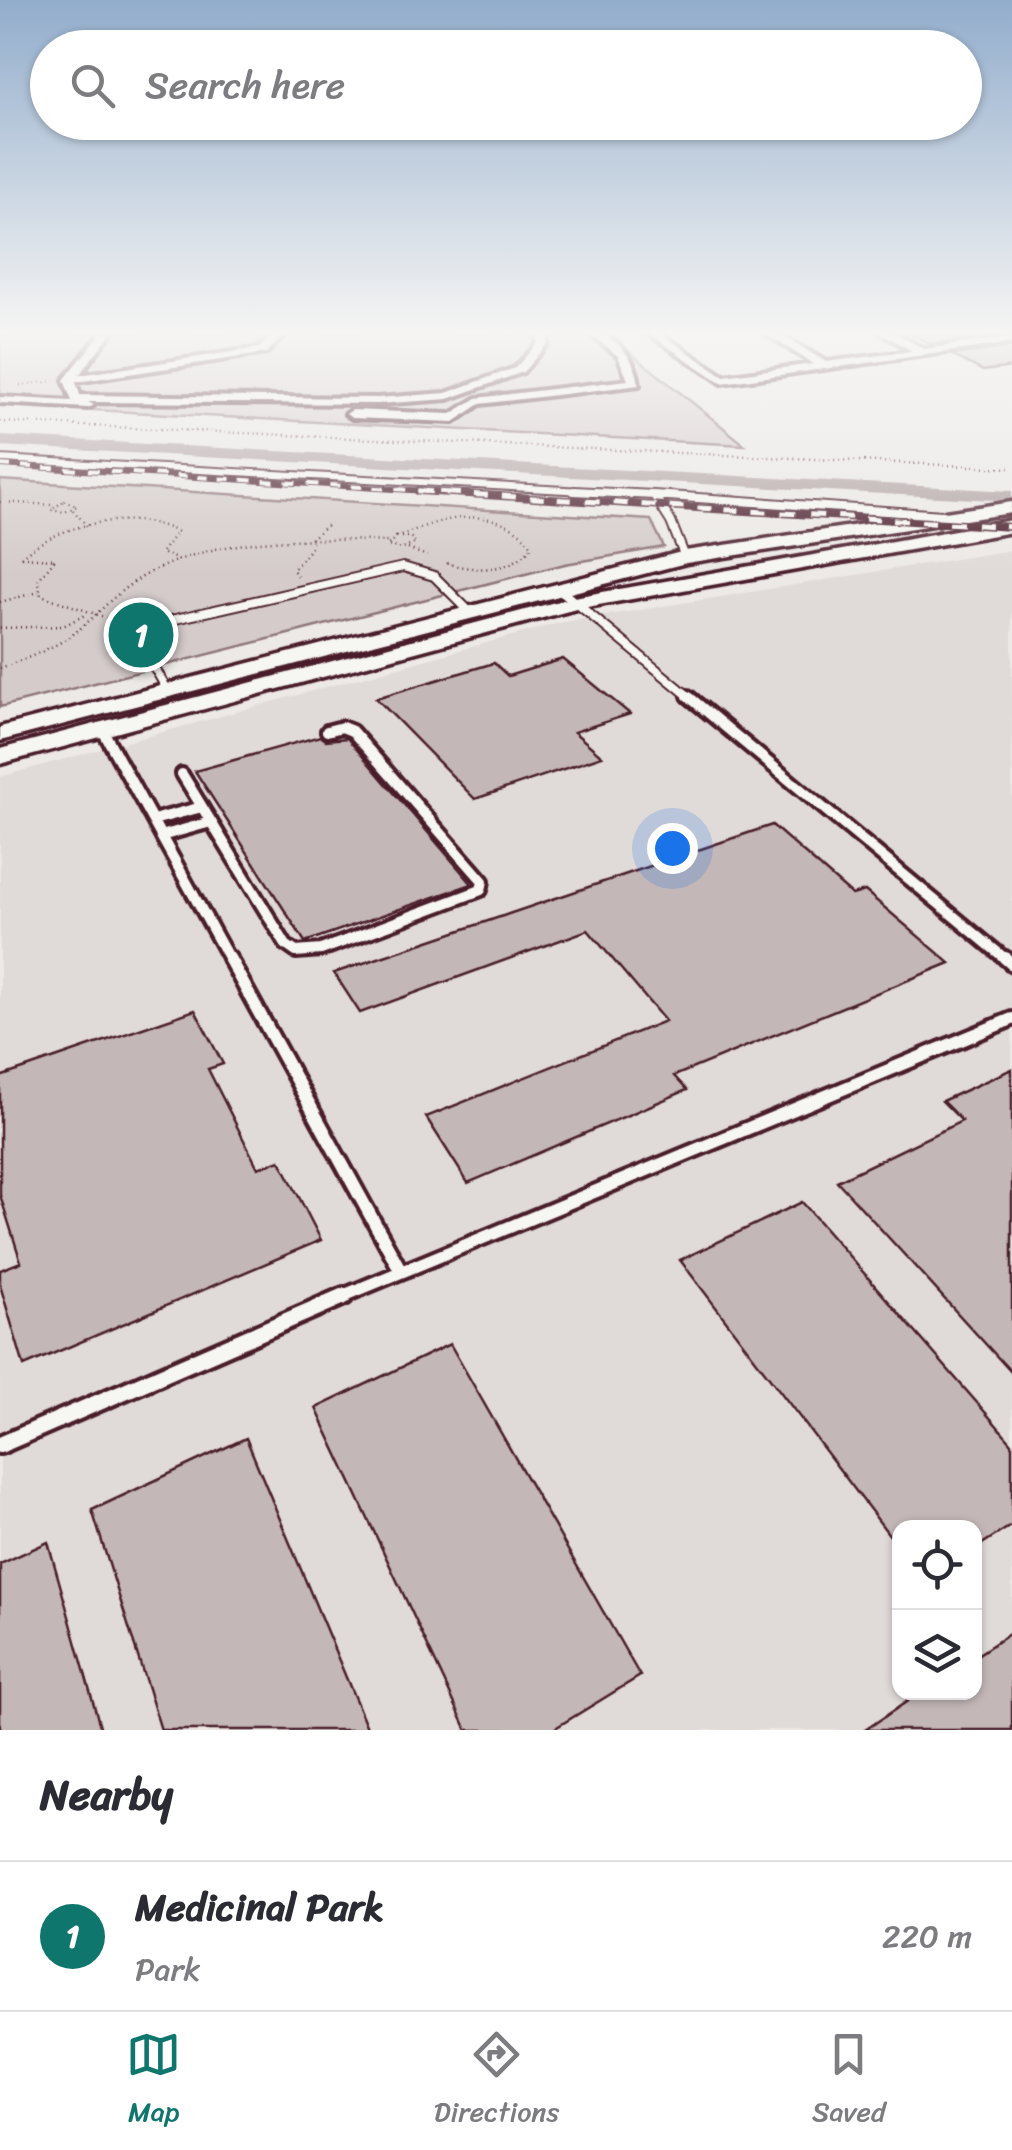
<!DOCTYPE html>
<style>
body{margin:0;font-family:Sriracha,sans-serif;background:#f7f7f7;color:#2b2b33}
.controls{position:absolute;right:30px;bottom:30px;display:grid;overflow:hidden;border-radius:20px;box-shadow:0 2px 8px #0004}
.controls button{width:90px;height:90px;display:grid;place-items:center;padding:0;border:0;border-bottom:2px solid #e1e1e2;background:#fff;color:#2b2b33;font:50px sans-serif}
.you{position:absolute;left:672px;top:848px;width:35px;height:35px;margin:-25px;border:8px solid #fff;border-radius:50%;background:#1a73e8;box-shadow:0 0 0 15px #1a73e833}
.badge{display:grid;place-items:center;width:65px;height:65px;border-radius:50%;background:#0f766e;color:#fff;font-size:32px;font-weight:700}
.pin{position:absolute;translate:-50% -50%;border:5px solid #fff;box-shadow:0 2px 10px #0006}
.list{margin:0;padding:0;list-style:none}
h2{display:flex;justify-content:space-between;align-items:center;height:130px;margin:0;padding:0 40px;font-size:42px}
h2 small{font-size:32px;font-weight:400;color:#7c7c81}
.list li{display:grid;grid-template-columns:65px 1fr auto;gap:30px;align-items:center;box-sizing:border-box;height:150px;padding:0 40px;border-top:2px solid #e1e1e2}
.list b{display:block;font-size:38px;white-space:nowrap}
.list p{margin:0;font-size:32px;white-space:nowrap;color:#7c7c81}
.list em{font-size:32px;font-style:normal;color:#7c7c81}
.icon{flex:none;width:55px;height:55px;fill:none;stroke:currentColor;stroke-width:2;stroke-linecap:round;stroke-linejoin:round}
.map{position:relative;flex:none;width:1012px;height:1730px;overflow:hidden}
.search{position:absolute;background:#fff;box-shadow:0 2px 8px #0004;left:30px;right:30px;top:30px;height:110px;display:flex;align-items:center;gap:25px;box-sizing:border-box;padding:0 35px;border-radius:55px;color:#7c7c81;font-size:38px}
.sheet{height:280px;background:#fff}
nav{display:flex;justify-content:space-around;align-items:center;box-sizing:border-box;height:140px;border-top:2px solid #e1e1e2;background:#fff;font-size:28px;color:#7c7c81}
nav a{display:grid;justify-items:center;gap:5px}
nav .on{color:#0f766e}
.map>svg:first-child{display:block}
.built{fill:#e0dad8;fill-rule:evenodd}
.green{fill:#d4cbca;stroke:#8f757a;stroke-width:2.5}
.lines{fill:none;stroke-linecap:round;stroke-linejoin:round}
.canal{fill:#b1a2a3;fill-rule:evenodd}
.building{fill:#c4b7b7;stroke:#4a1f2b;stroke-width:2.5}
.lane-far4-casing{stroke:#4a1f2b;stroke-width:10}
.lane-far3-casing{stroke:#4a1f2b;stroke-width:12}
.lane-far2-casing{stroke:#4a1f2b;stroke-width:18}
.lane-far1-casing{stroke:#4a1f2b;stroke-width:20}
.lane-casing{stroke:#4a1f2b;stroke-width:24}
.street-casing{stroke:#4a1f2b;stroke-width:8}
.secondary-casing{stroke:#4a1f2b;stroke-width:7}
.path{stroke:#4a1f2b;stroke-width:2.5;stroke-dasharray:1 4;stroke-linecap:butt}
.lane-far4{stroke:#f6f6f2;stroke-width:6}
.lane-far3{stroke:#f6f6f2;stroke-width:8}
.lane-far2{stroke:#f6f6f2;stroke-width:10}
.lane-far1{stroke:#f6f6f2;stroke-width:12}
.lane{stroke:#f6f6f2;stroke-width:16}
.street{fill:#f6f6f2;fill-rule:evenodd}
.secondary{fill:#f6f6f2;fill-rule:evenodd}
.rail-far1-casing{stroke:#4a1f2b;stroke-width:6}
.rail-casing{stroke:#4a1f2b;stroke-width:8}
.rail-far1{stroke:#f6f6f2;stroke-width:4;stroke-dasharray:11;stroke-linecap:butt}
.rail{stroke:#f6f6f2;stroke-width:5;stroke-dasharray:14;stroke-linecap:butt}
</style>
<div class="map">
<svg width="1012" height="1730" viewBox="0 0 1012 1730">
<rect width="100%" height="100%" fill="#ece9e6"/>
<filter id="ink" filterUnits="userSpaceOnUse"><feTurbulence type="fractalNoise" baseFrequency=".01" numOctaves="2"/><feDisplacementMap in="SourceGraphic" scale="20" xChannelSelector="R" yChannelSelector="G"/><feConvolveMatrix kernelMatrix="1 2 1 2 8 2 1 2 1" color-interpolation-filters="sRGB"/></filter>
<g filter="url(#ink)">
<path class="built" d="M1012 550V1730H0V777L559 623ZM900 1528H974V1692H900Z"/>
<path class="green" d="M0 332H605L745 445 0 405Z
M0 480 651 520 664 547 565 564 0 707Z"/>
<g class="lines">
<path class="canal" d="M0 436 1012 491V501L0 446Z"/>
</g>
<path class="building" d="M906 332H1012V333L931 344Z
M1012 347V367L983 371 952 355Z
M563 659 630 714 574 732 602 756 475 799 376 698 494 663 508 676Z
M320 736 326 740 347 738 472 884 305 942 195 771Z
M772 825 852 895 865 891 950 963 674 1076 687 1090 468 1183 426 1117 665 1021 588 930 360 1013 334 973Z
M195 1010 223 1064 208 1069 258 1168 280 1160 321 1240 24 1366 0 1285V1270L21 1262 0 1195V1077Z
M1012 1069V1373L837 1181 962 1121 942 1101Z
M802 1202 1012 1443V1525L974 1549V1528H900V1549L680 1260Z
M450 1344 640 1676 552 1730H467L316 1408Z
M246 1438 368 1730H161L92 1510Z
M48 1542 101 1730H0V1564Z
M1012 1632V1730H865L921 1692H974V1657Z"/>
<g class="lines">
<defs>
<path id="lane-far4" d="M0 459 620 493"/>
<path id="lane-far3" d="M574 491 654 495 671 522 685 557
M654 495 943 515
M558 588 691 698
M168 691 137 637 145 626 403 567 434 576 469 611"/>
<path id="lane-far2" d="M688 696 1008 961
M102 729 230 961
M182 774 286 945 296 952 321 950 481 890 483 881 352 731 342 727 327 731
M153 820 202 807
M161 836 211 822"/>
<path id="lane-far1" d="M229 958 401 1271
M1005 958 1012 964
M338 1298 1012 1019"/>
<path id="lane" d="M0 1445 344 1296"/>
<path id="street" d="M102 332H112L79 375 259 348 277 332H288L266 353 76 382 80 395 377 398 446 393 515 368 538 343 537 332H547L548 343 523 372 448 399 377 404 88 402 94 405 88 408 0 403V397L72 401 64 380Z
M588 332C616 332 637 361 639 385L480 404 454 422 352 418 346 414 352 410 451 414 477 398 628 380 618 356Z
M646 332H658L724 376 813 364 763 332H776L826 362 912 351 880 332H893L924 349 1012 337V343L722 383Z"/>
<path id="secondary" d="M1012 502 1011 513 686 563 0 741V727L685 551Z
M1012 520V532L576 609 0 764V749L574 597Z"/>
</defs>
<use href="#lane-far4" class="lane-far4-casing"/>
<use href="#lane-far3" class="lane-far3-casing"/>
<use href="#lane-far2" class="lane-far2-casing"/>
<use href="#lane-far1" class="lane-far1-casing"/>
<use href="#lane" class="lane-casing"/>
<use href="#street" class="street-casing"/>
<use href="#secondary" class="secondary-casing"/>
<path class="path" d="M20 385 55 381
M0 422 1012 468
M64 501 77 506 65 512 51 510Z
M0 502 53 505
M73 510 88 527
M401 536C443 516 501 503 532 546 512 574 475 571 445 563
M396 537H410L416 543 403 549 387 546Z
M408 549 427 556
M21 557C58 524 132 508 177 532L161 553 179 560
M21 557 55 559 38 580 41 595 127 625
M297 576 293 570 312 546 311 538 330 523
M0 602 39 592
M0 628 63 626 87 614
M0 668C28 658 59 647 82 627 100 612 114 595 134 582 207 535 304 537 387 542"/>
<use href="#lane-far4" class="lane-far4"/>
<use href="#lane-far3" class="lane-far3"/>
<use href="#lane-far2" class="lane-far2"/>
<use href="#lane-far1" class="lane-far1"/>
<use href="#lane" class="lane"/>
<use href="#street" class="street"/>
<use href="#secondary" class="secondary"/>
<defs>
<path id="rail-far1" d="M0 465 459 493"/>
<path id="rail" d="M418 491 1012 527"/>
</defs>
<use href="#rail-far1" class="rail-far1-casing"/>
<use href="#rail" class="rail-casing"/>
<use href="#rail-far1" class="rail-far1"/>
<use href="#rail" class="rail"/>
</g>
</g>
<linearGradient id="sky" x2="0" y2="1"><stop stop-color="#92adcc"/><stop offset="0.58" stop-color="#f6f5f4"/><stop offset="1" stop-color="#f6f5f4" stop-opacity="0"/></linearGradient>
<rect width="1012" height="574" fill="url(#sky)"/>
</svg>
<div class="controls">
<button><svg class="icon" aria-label="locate" viewBox="0 0 24 24"><circle cx="12" cy="12" r="6"/><path d="M12 2v4M12 18v4M2 12h4M18 12h4"/></svg></button>
<button><svg class="icon" aria-label="layers" viewBox="0 0 24 24"><path d="M12 4l9 5-9 5-9-5zM3 14l9 5 9-5"/></svg></button>
</div>
<div class="you"></div>
<div class="pin badge" style="left:141px;top:635px">1</div>
<div class="search"><svg class="icon" aria-label="search" viewBox="0 0 24 24"><circle cx="10" cy="10" r="6"/><path d="M15 15l6 6"/></svg>Search here</div>
</div>
<section class="sheet">
<h2>Nearby<small></small></h2>
<ul class="list">
<li><span class="badge">1</span><div><b>Medicinal Park</b><p>Park</p></div><em>220 m</em></li>
</ul>
</section>
<nav>
<a class="on"><svg class="icon" aria-label="map" viewBox="0 0 24 24"><path d="M3 6l6-2 6 2 6-2v14l-6 2-6-2-6 2zM9 4v14M15 6v14"/></svg>Map</a>
<a><svg class="icon" aria-label="directions" viewBox="0 0 24 24"><path d="M12 3l9 9-9 9-9-9zM9 14v-3h6M13 9l2 2-2 2"/></svg>Directions</a>
<a><svg class="icon" aria-label="saved" viewBox="0 0 24 24"><path d="M7 4h10v16l-5-4-5 4z"/></svg>Saved</a>
</nav>
